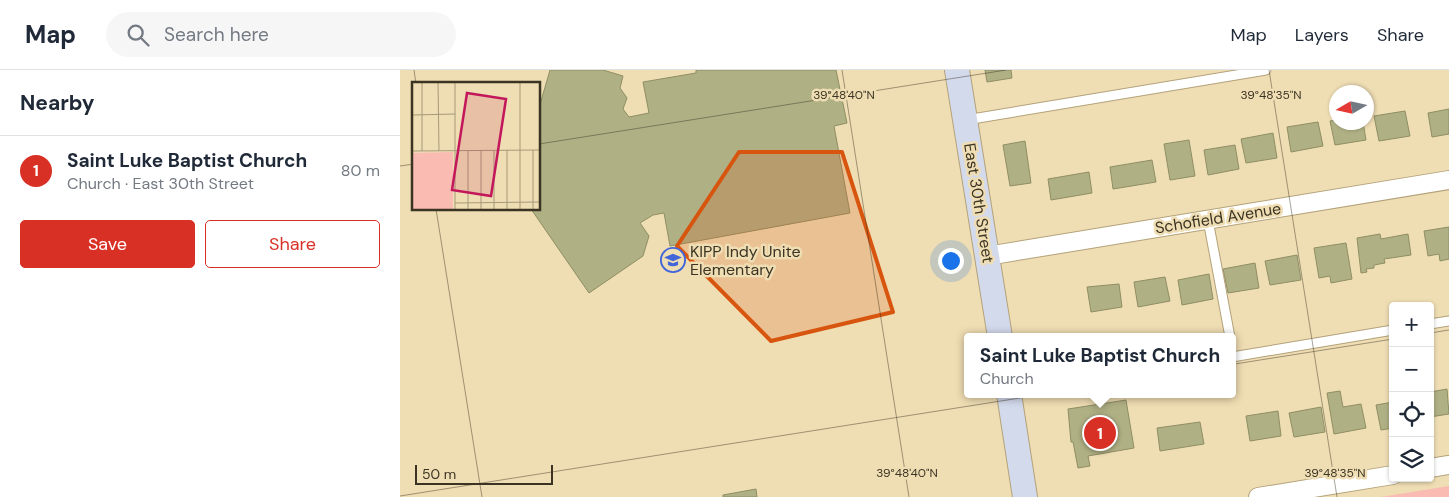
<!DOCTYPE html>
<meta charset="utf-8">
<style>
body{margin:0;font-family:"DM Sans",sans-serif;background:#f6f6f7;color:#1f2937}
.controls{position:absolute;right:15px;bottom:15px;display:grid;overflow:hidden;border-radius:5px;box-shadow:0 1px 4px #0004}
.controls button{width:45px;height:45px;display:grid;place-items:center;padding:0;border:0;border-bottom:1px solid #e0e1e3;background:#fff;color:#1f2937;font:25px sans-serif}
.compass{position:absolute;left:929px;top:15px;width:45px;height:45px;border-radius:50%;background:#fff;box-shadow:0 1px 4px #0004;rotate:261deg}
.scale{position:absolute;left:15px;bottom:12px;width:138px;box-sizing:border-box;padding-left:5px;border:2px solid #3b3423;border-top:0;font-size:14px;line-height:18px;white-space:nowrap;color:#3b3423;-webkit-text-stroke:4px #efddb3;paint-order:stroke}
.you{position:absolute;left:550px;top:190px;width:18px;height:18px;margin:-12px;border:4px solid #fff;border-radius:50%;background:#1a73e8;box-shadow:0 0 0 8px #1a73e833}
.badge{display:grid;place-items:center;width:32px;height:32px;border-radius:50%;background:#d93025;color:#fff;font-size:16px;font-weight:700}
.pin{position:absolute;translate:-50% -50%;border:2px solid #fff;box-shadow:0 1px 5px #0006}
.popup{position:absolute;left:564px;top:263px;width:272px;height:65px;box-sizing:border-box;display:grid;place-content:center;border-radius:5px;background:#fff;filter:drop-shadow(0 1px 4px #0005);font-size:16px;white-space:nowrap;color:#747a83}
.popup b{font-size:19px;color:#1f2937}
.popup::after{content:'';position:absolute;left:50%;top:100%;margin-left:-10px;border:10px solid transparent;border-top-color:#fff}
.list{margin:0;padding:0;list-style:none}
h2{display:flex;justify-content:space-between;align-items:center;height:65px;margin:0;padding:0 20px;font-size:21px}
h2 small{font-size:16px;font-weight:400;color:#747a83}
.list li{display:grid;grid-template-columns:32px 1fr auto;gap:15px;align-items:center;box-sizing:border-box;height:70px;padding:0 20px;border-top:1px solid #e0e1e3}
.list b{display:block;font-size:19px;white-space:nowrap}
.list p{margin:0;font-size:16px;white-space:nowrap;color:#747a83}
.list em{font-size:16px;font-style:normal;color:#747a83}
.actions{display:flex;gap:10px;padding:15px 20px}
.actions a{flex:1;padding:11px 0;border:1px solid #d93025;border-radius:5px;text-align:center;font-size:18px;color:#d93025}
.actions .main{background:#d93025;color:#fff}
.icon{flex:none;width:28px;height:28px;fill:none;stroke:currentColor;stroke-width:2;stroke-linecap:round;stroke-linejoin:round}
.map{position:relative;flex:none;width:1049px;height:427px;overflow:hidden}
header{display:flex;align-items:center;gap:30px;box-sizing:border-box;height:70px;padding:0 25px;background:#fff;border-bottom:1px solid #e0e1e3}
header strong{font-size:24px}
nav{display:flex;gap:28px;margin-inline-start:auto;font-size:18px}
.search{width:350px;height:45px;background:#f6f6f7;display:flex;align-items:center;gap:12px;box-sizing:border-box;padding:0 18px;border-radius:28px;color:#747a83;font-size:19px}
main{display:flex}
aside{flex:1;background:#fff}
.map>svg:first-child{display:block}
.green{fill:#fabbb3}
.building{fill:#b0b085;stroke:#8f8e64}
.lines{fill:none;stroke-linecap:round;stroke-linejoin:round}
.service-casing{stroke:#b3a27a;stroke-width:11}
.minor-casing{stroke:#b3a27a;stroke-width:20}
.secondary-casing{stroke:#b3a27a;stroke-width:26}
.service{stroke:#fff;stroke-width:9}
.minor{stroke:#fff;stroke-width:18}
.secondary{stroke:#d3daec;stroke-width:24}
.marked{fill:#d7550e;fill-opacity:0.2;stroke:#d7550e;stroke-width:4;stroke-linejoin:round}
.ticks{fill:none;stroke:#3b3423;stroke-width:1;stroke-opacity:0.45}
.labels{text-anchor:middle;dominant-baseline:central;stroke-width:5;stroke-linejoin:round;paint-order:stroke}
.street-label{font-size:16px;fill:#3b3423;stroke:#efddb3}
.poi-label{font-size:16px;fill:#3b3423;stroke:#efddb3;text-anchor:start}
.inset-road{fill:none;stroke:#a79979;stroke-width:1}
.view{fill:#c2185b;fill-opacity:0.15;stroke:#c2185b;stroke-width:2.5}
.inset-edge{fill:none;stroke:#3b3423;stroke-width:2.5}
.ticks-label{font-size:12px;text-anchor:middle;fill:#3b3423;stroke:#efddb3;stroke-width:5;stroke-linejoin:round;paint-order:stroke}
</style>
<header>
<strong>Map</strong>
<div class="search"><svg class="icon" aria-label="search" viewBox="0 0 24 24"><circle cx="10" cy="10" r="6"/><path d="M15 15l6 6"/></svg>Search here</div>
<nav><a>Map</a><a>Layers</a><a>Share</a></nav>
</header>
<main>
<aside>
<h2>Nearby<small></small></h2>
<ul class="list">
<li><span class="badge">1</span><div><b>Saint Luke Baptist Church</b><p>Church · East 30th Street</p></div><em>80 m</em></li>
</ul>
<div class="actions"><a class="main">Save</a><a>Share</a></div>
</aside>
<div class="map">
<svg width="1049" height="427" viewBox="0 0 1049 427">
<rect width="100%" height="100%" fill="#efddb3"/>
<path class="green" d="M1049 416V427H981Z"/>
<path class="building" d="M150 0H203L223 6 220 18 227 28 223 39 229 47 249 43 243 12 296 3V0H436L447 53 434 56 450 143 270 176 264 143 253 145 240 153 249 166 243 186 189 223 131 139H139V38Z
M585 0H611L612 8 587 12Z
M1049 39V64L1032 67 1028 43Z
M1005 41 1010 66 979 71 974 46Z
M936 50V52H963L966 70 935 75 930 51Z
M918 52 923 76 891 82 887 57Z
M873 63 877 88 846 93 841 69Z
M789 70 795 106 770 110 764 74Z
M625 71 631 113 610 116 603 75Z
M835 75 839 99 808 105 804 80Z
M752 90 756 112 713 119 710 97Z
M689 102 692 123 651 130 648 109Z
M1049 157V189L1040 191 1039 184 1028 186 1024 161Z
M980 164 981 169 1008 164 1011 185 984 189 985 193 974 195V198L966 199 967 202 961 203 957 168Z
M946 173 952 209 931 213 930 206 919 208 914 178Z
M897 185 901 210 870 215 865 191Z
M855 193 859 218 828 223 823 199Z
M809 204 813 229 782 235 778 210Z
M765 207 770 231 738 237 734 212Z
M719 214 722 237 691 242 687 217Z
M1047 319 1049 344 1030 347V322Z
M940 321 943 337 961 334 966 358 934 364 927 323Z
M726 330 734 378 688 386 690 396 678 398 673 372H671L668 339Z
M993 332V358L981 360 976 335Z
M921 337 925 362 894 367 889 343Z
M878 341 881 366 850 371 846 346Z
M800 352 804 374 760 381 757 358Z
M356 419 357 427H323V425Z"/>
<g class="lines">
<defs>
<path id="service" d="M566 50 866 0
M808 150 830 267
M1030 254 1049 251
M832 287 993 260"/>
<path id="minor" d="M587 186 1049 110
M1030 398 1049 395
M858 427 993 405"/>
<path id="secondary" d="M557 0 600 267
M609 324 625 427"/>
</defs>
<use href="#service" class="service-casing"/>
<use href="#minor" class="minor-casing"/>
<use href="#secondary" class="secondary-casing"/>
<use href="#service" class="service"/>
<use href="#minor" class="minor"/>
<use href="#secondary" class="secondary"/>
</g>
<path class="marked" d="M339 82H442L493 242 371 271 277 176Z"/>
<path class="ticks" d="M14 0 16 14M442 0 509 427M869 0 937 427M139 74 606 0M0 96 14 94M36 139 82 427M1030 263 1049 260M0 426 993 269"/>
<defs>
<symbol id="school-ring" viewBox="-11 -11 22 22"><circle r="9.5" fill="#efddb3" stroke="#4266d9" stroke-width="1.5"/><path d="M0-5L7-2L0 1L-7-2ZM-4 1L0 2.5L4 1V4Q0 6-4 4Z" fill="#4266d9"/></symbol>
</defs>
<g fill-rule="evenodd">
<use href="#school-ring" x="259" y="176" width="28" height="28"/>
</g>
<g class="labels">
<g class="street-label">
<text transform="translate(579 133) rotate(81)">East 30th Street</text>
<text transform="translate(818 148) rotate(-9)">Schofield Avenue</text>
</g>
<g class="poi-label">
<text x="290" y="181">KIPP Indy Unite<tspan x="290" dy="18">Elementary</tspan></text>
</g>
</g>
<g transform="translate(12 12)">
<rect width="128" height="128" fill="#efddb3"/>
<path d="M41 70V127H0V71Z" fill="#fabbb3"/>
<path class="inset-road" d="M10 0V69M26 0 27 69M43 0V127M108 0V127M0 33 43 32M95 68V127M121 68V127M0 69 128 68M56 69V127M69 69V127M82 69V127M43 121 128 120"/>
<path class="view" d="M55 11 94 17 79 114 40 108Z"/>
<rect width="128" height="128" class="inset-edge"/>
</g>
<g class="ticks-label">
<text x="444" y="29">39°48'40"N</text>
<text x="871" y="29">39°48'35"N</text>
<text x="507" y="407">39°48'40"N</text>
<text x="935" y="407">39°48'35"N</text>
</g>
</svg>
<div class="controls">
<button>+</button>
<button>−</button>
<button><svg class="icon" aria-label="locate" viewBox="0 0 24 24"><circle cx="12" cy="12" r="6"/><path d="M12 2v4M12 18v4M2 12h4M18 12h4"/></svg></button>
<button><svg class="icon" aria-label="layers" viewBox="0 0 24 24"><path d="M12 4l9 5-9 5-9-5zM3 14l9 5 9-5"/></svg></button>
</div>
<svg class="compass" viewBox="-18 -18 36 36"><path d="M0-13l5 13h-10z" fill="#e53935"/><path d="M0 13l5-13h-10z" fill="#747a83"/></svg>
<div class="scale">50 m</div>
<div class="you"></div>
<div class="pin badge" style="left:700px;top:363px">1</div>
<div class="popup"><b>Saint Luke Baptist Church</b>Church</div>
</div>
</main>
